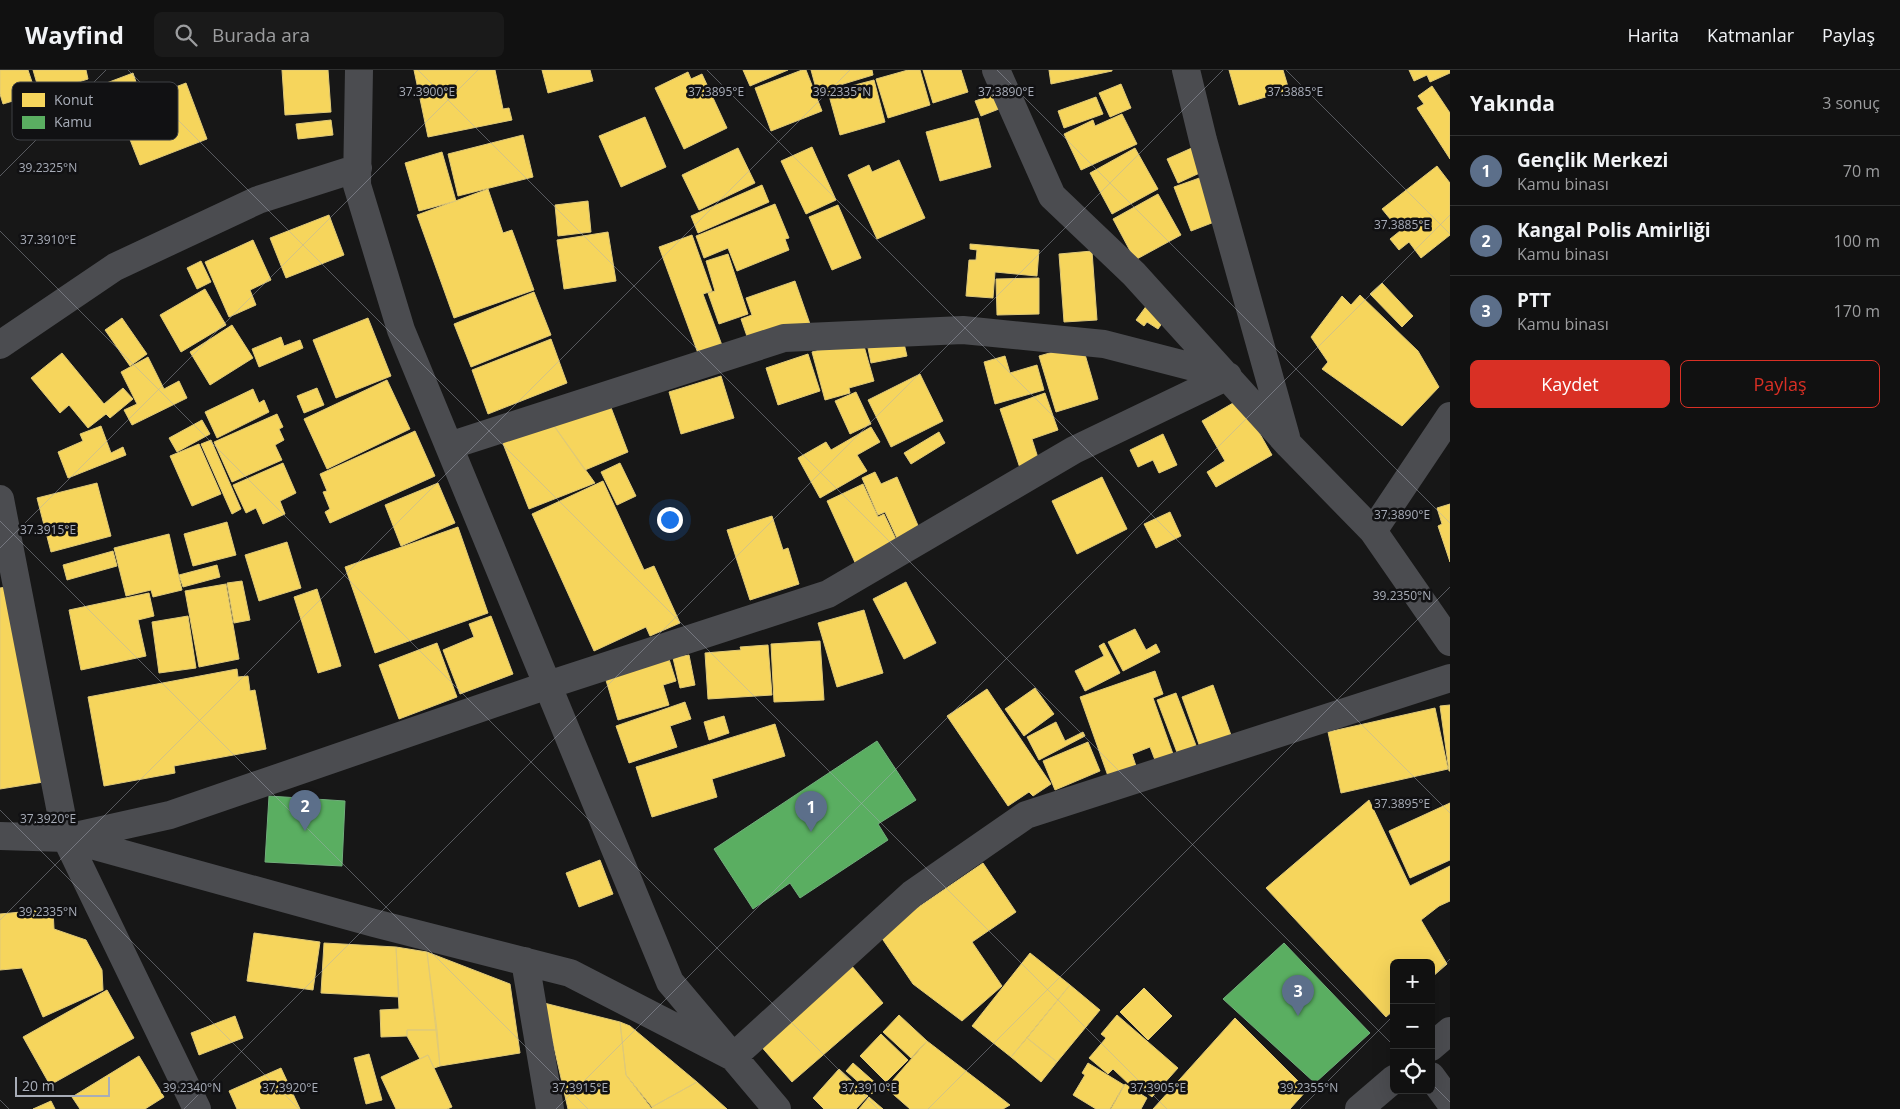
<!DOCTYPE html>
<html lang="tr">
<meta charset="utf-8">
<style>
body{margin:0;font-family:"Open Sans",sans-serif;background:#1a1a1a;color:#f1f3f6}
.controls{position:absolute;right:15px;bottom:15px;display:grid;overflow:hidden;border-radius:8px;box-shadow:0 5px 20px #0002}
.controls button{width:45px;height:45px;display:grid;place-items:center;padding:0;border:0;border-bottom:1px solid #303131;background:#111;color:#f1f3f6;font:25px sans-serif}
.scale{position:absolute;left:15px;bottom:12px;width:95px;box-sizing:border-box;padding-left:5px;border:2px solid #a8adb8;border-top:0;font-size:14px;line-height:18px;white-space:nowrap;color:#a8adb8;-webkit-text-stroke:4px #111113;paint-order:stroke}
.you{position:absolute;left:669px;top:449px;width:18px;height:18px;margin:-12px;border:4px solid #fff;border-radius:50%;background:#1a73e8;box-shadow:0 0 0 8px #1a73e833}
.badge{display:grid;place-items:center;width:32px;height:32px;border-radius:50%;background:#d93025;color:#fff;font-size:16px;font-weight:700}
.pin{position:absolute;translate:-50% -41px;filter:drop-shadow(0 1px 2px #0008)}
.pin::after{content:'';position:absolute;top:26px;width:18px;height:15px;background:inherit;clip-path:polygon(0 0,100% 0,50% 100%)}
.list{margin:0;padding:0;list-style:none}
h2{display:flex;justify-content:space-between;align-items:center;height:65px;margin:0;padding:0 20px;font-size:21px}
h2 small{font-size:16px;font-weight:400;color:#9c9d9f}
.list li{display:grid;grid-template-columns:32px 1fr auto;gap:15px;align-items:center;box-sizing:border-box;height:70px;padding:0 20px;border-top:1px solid #303131}
.list b{display:block;font-size:19px;white-space:nowrap}
.list p{margin:0;font-size:16px;white-space:nowrap;color:#9c9d9f}
.list em{font-size:16px;font-style:normal;color:#9c9d9f}
.actions{display:flex;gap:10px;padding:15px 20px}
.actions a{flex:1;padding:11px 0;border:1px solid #d93025;border-radius:8px;text-align:center;font-size:18px;color:#d93025}
.actions .main{background:#d93025;color:#fff}
.icon{flex:none;width:28px;height:28px;fill:none;stroke:currentColor;stroke-width:2;stroke-linecap:round;stroke-linejoin:round}
.map{position:relative;flex:none;width:1450px;height:1039px;overflow:hidden}
header{display:flex;align-items:center;gap:30px;box-sizing:border-box;height:70px;padding:0 25px;background:#111;border-bottom:1px solid #303131}
header strong{font-size:24px}
nav{display:flex;gap:28px;margin-inline-start:auto;font-size:18px}
.search{width:350px;height:45px;background:#1a1a1a;display:flex;align-items:center;gap:12px;box-sizing:border-box;padding:0 18px;border-radius:8px;color:#9c9d9f;font-size:19px}
main{display:flex}
aside{flex:1;background:#111}
.map>svg:first-child{display:block}
.homes{fill:#f6d55c;stroke:#dfc978}
.public{fill:#5aae61;stroke:#71ae7b}
.lines{fill:none;stroke-linecap:round;stroke-linejoin:round}
.minor{stroke:#4b4c50;stroke-width:28}
.ticks{fill:none;stroke:#a8adb8;stroke-width:1;stroke-opacity:0.45}
.key{fill:#111113;stroke:#3e4045;stroke-width:1}
.key-label{font-size:14px;fill:#a8adb8}
.ticks-label{font-size:12px;text-anchor:middle;fill:#a8adb8;stroke:#111113;stroke-width:5;stroke-linejoin:round;paint-order:stroke}
</style>
<header>
<strong>Wayfind</strong>
<div class="search"><svg class="icon" aria-label="search" viewBox="0 0 24 24"><circle cx="10" cy="10" r="6"/><path d="M15 15l6 6"/></svg>Burada ara</div>
<nav><a>Harita</a><a>Katmanlar</a><a>Paylaş</a></nav>
</header>
<main>
<div class="map">
<svg width="1450" height="1039" viewBox="0 0 1450 1039">
<rect width="100%" height="100%" fill="#171717"/>
<path class="homes" d="M0 0H28L36 24 3 34 0 24Z
M33 0H86L88 9 40 24Z
M282 0H328L331 42 285 45Z
M414 0H495L503 39 509 38 512 50 428 67Z
M542 0H590L593 11 548 23Z
M743 0H788L750 16Z
M802 0H806L822 41 771 61 755 18Z
M811 0H872L873 5 817 22Z
M908 0H920L930 35 888 48 876 9Z
M923 0H961L968 22 933 33Z
M1049 0H1112V1L1051 14Z
M1229 0H1283L1289 20 1239 35Z
M1409 0H1450V3L1430 12 1427 5 1414 11Z
M688 2 691 9 702 4 727 58 684 79 655 18Z
M133 3 137 15 101 29 96 17Z
M874 10 885 52 840 65 828 22Z
M186 13 207 69 140 95 118 39Z
M1121 14 1131 38 1110 47 1099 23Z
M1432 16 1450 43V89L1417 38 1424 34 1418 26Z
M998 23 1004 37 981 46 975 31Z
M1096 27 1103 44 1064 58 1058 41Z
M1122 44 1137 74 1081 100 1064 64 1093 50 1095 56Z
M645 47 666 97 621 117 599 66Z
M978 48 991 97 940 111 926 62Z
M331 50 333 65 298 69 296 54Z
M523 65 533 107 458 126 448 84Z
M812 77 836 130 806 144 781 91Z
M1194 77 1204 101 1178 113 1167 89Z
M738 78 755 113 699 140 682 105Z
M1135 78 1158 119 1112 144 1090 103Z
M442 82 456 131 419 141 405 93Z
M899 90 925 148 877 169 848 105 869 95 872 102Z
M1437 96 1450 113V165L1421 188 1409 172 1399 180 1390 169 1400 161 1382 139Z
M1205 106 1222 149 1191 161 1174 117Z
M762 115 769 132 698 163 691 146Z
M488 119 503 163 512 160 534 220 454 248 417 145Z
M1158 124 1181 165 1135 190 1113 149Z
M588 131 591 162 558 166 555 135Z
M775 134 789 168 785 169 789 180 737 201 728 178 704 188 696 166Z
M838 135 861 188 832 200 809 147Z
M329 145 344 185 286 208 270 168Z
M608 162 616 211 564 219 557 170Z
M692 165 712 221 703 224 723 278 699 286 659 177Z
M253 170 271 210 250 220 256 235 229 247 205 192Z
M970 174 1039 180 1037 206 995 202 993 228 966 226 969 190H976L977 180 970 179Z
M1092 181 1097 250 1064 252 1059 184Z
M728 184 748 244 719 254 708 223 715 221 706 191Z
M201 191 211 212 197 219 187 198Z
M1039 208V244L997 245 996 209Z
M795 211 810 254 750 275 741 249 752 245 746 228Z
M1382 213 1413 246 1402 257 1370 224Z
M205 219 226 255 181 282 160 245Z
M534 222 551 265 471 297 454 254Z
M1360 225 1418 281 1439 317 1402 356 1322 299 1328 292 1311 267 1342 226 1351 235Z
M1150 231 1168 245 1158 259 1147 252 1144 256 1136 250Z
M122 248 147 284 130 296 105 260Z
M368 248 391 306 336 328 313 270Z
M232 255 253 288 210 315 190 282Z
M902 265 907 286 871 293 867 273Z
M281 267 284 276 300 270 303 278 259 297 252 279Z
M551 269 567 313 488 344 472 300Z
M862 269 874 311 849 318 850 323 825 330 812 282Z
M1082 274 1098 329 1056 342 1039 286Z
M62 283 104 334 123 318 133 329 110 348 106 344 88 358 69 335 60 343 31 308Z
M808 284 820 321 778 335 766 298Z
M1005 286 1010 303 1037 295 1044 320 995 334 984 292Z
M148 287 164 319 179 311 187 328 132 355 124 340 137 334 121 302Z
M920 304 943 351 891 377 868 330Z
M721 306 734 348 681 364 669 322Z
M387 310 410 359 327 399 304 349Z
M317 318 324 335 304 343 297 326Z
M253 319 259 333 264 330 269 342 217 368 205 342Z
M856 322 871 354 850 364 835 331Z
M1045 323 1058 360 1032 369 1039 391 1020 398 1000 339Z
M607 327 628 382 585 400 547 346Z
M1240 329 1272 385 1216 417 1207 402 1225 391 1202 351Z
M277 344 283 357 279 359 284 370 275 375 282 390 232 412 214 372Z
M547 346 595 413 529 439 500 366Z
M202 350 210 364 177 382 169 368Z
M101 356 111 383 123 377 126 385 68 408 58 382 83 371 80 364Z
M871 357 880 372 857 385 867 401 820 428 798 388 826 372 831 380Z
M415 361 435 406 330 453 325 442 330 439 323 422 327 421 320 404Z
M939 362 945 373 911 394 904 383Z
M1163 364 1177 395 1159 403 1153 390 1138 397 1130 380Z
M211 370 241 439 232 444 201 374Z
M199 374 221 424 192 436 170 386Z
M283 393 296 423 280 431 285 444 263 454 256 438 246 443 233 415Z
M620 393 636 426 617 435 601 402Z
M875 402 881 414 897 407 923 467 901 477 885 442 878 445 862 408Z
M1102 407 1127 459 1077 484 1052 431Z
M603 411 644 500 654 496 680 553 650 566 646 557 594 581 532 444Z
M97 413 111 466 51 482 37 428Z
M438 413 455 453 401 476 385 435Z
M863 414 878 447 884 444 901 480 858 499 827 431Z
M1450 434V492L1438 456 1442 454 1437 438Z
M1170 442 1181 466 1156 478 1144 454Z
M772 446 783 480 788 478 799 514 750 530 727 460Z
M227 452 236 485 193 496 184 464Z
M458 457 488 543 375 583 345 497Z
M169 464 182 520 153 527 151 520 126 526 114 478Z
M287 472 301 518 259 531 245 485Z
M113 481 117 496 67 510 63 495Z
M217 495 220 507 183 517 179 505Z
M242 511 250 550 234 553 227 513Z
M906 512 936 573 904 589 873 529Z
M226 514 239 589 199 597 185 521Z
M12 516 50 711 0 719V518Z
M317 519 341 596 318 603 294 527Z
M149 523 154 546 138 550 146 586 81 600 69 540Z
M864 540 883 603 837 617 818 553Z
M188 546 196 598 159 603 152 552Z
M491 546 513 604 460 624 443 580 474 567 469 554Z
M1135 559 1146 580 1156 574 1160 582 1123 601 1108 572Z
M820 571 824 630 774 632 771 574Z
M437 573 457 627 399 649 379 595Z
M1104 573 1120 603 1085 621 1075 601 1104 586 1099 576Z
M768 575 772 625 708 629 705 583 741 580 740 577Z
M689 585 695 615 680 618 673 588Z
M669 589 676 611 663 615 669 635 618 650 605 607Z
M237 599 238 607 248 606 250 621 255 620 266 679 174 696 175 703 104 716 88 627Z
M1155 601 1163 624 1153 628 1173 684 1155 690 1150 677 1132 684 1136 696 1108 706 1080 627Z
M1213 615 1232 668 1201 680 1182 627Z
M1035 618 1054 644 1024 666 1005 639Z
M987 619 1051 714 1033 726 1029 722 1008 736 947 646Z
M1176 623 1197 678 1178 685 1157 630Z
M685 632 691 649 670 656 677 677 629 693 616 656Z
M1450 635V701H1449L1440 636Z
M1435 638 1448 699 1341 723 1328 662Z
M724 646 729 663 709 670 704 652Z
M1056 652 1065 671 1083 662 1085 666 1039 690 1027 667Z
M775 654 785 686 712 709 717 727 652 747 636 697Z
M1088 672 1100 701 1055 720 1043 691Z
M1369 730 1410 816 1450 796V831L1439 836 1421 850 1447 894 1431 908V893H1394V940L1386 947 1266 818Z
M1450 733V790L1410 808 1389 761Z
M600 790 613 824 579 837 566 803Z
M983 793 1016 842 972 872 1002 916 962 951 913 914 879 864Z
M53 839 54 859 86 870 102 900 103 920 43 947 22 898 0 900V844Z
M254 863 320 872 313 920 247 911Z
M324 873 396 877 399 927 321 923Z
M396 877 427 882 437 960H407V966L381 967 380 940 399 939Z
M427 882 510 914 520 983 440 996Z
M1030 883 1070 915 1011 987 972 956Z
M851 895 883 933 792 1012 759 974Z
M1070 915 1100 940 1057 992 1027 968Z
M1144 918 1172 946 1148 970 1120 942Z
M107 920 134 968 50 1015 23 967Z
M544 933 620 952 626 1005 652 1039H568Z
M899 945 927 971 911 988 883 962Z
M1117 945 1178 998 1152 1027 1134 1012 1131 1016 1113 999 1108 1004 1089 988 1106 968 1101 964Z
M235 946 243 968 199 985 191 963Z
M1235 948 1307 1020 1290 1039H1153Z
M620 952 630 956 697 1012 652 1037 626 1005Z
M407 960H437L440 996 434 998 428 985 420 989 407 966Z
M881 964 908 990 886 1012 860 986Z
M1027 968 1057 992 1041 1012 1011 987Z
M927 971 1010 1035 1003 1039H910L886 1018Z
M369 984 382 1030 366 1034 354 988Z
M428 985 452 1037 447 1039H396L381 1007Z
M139 986 164 1027 145 1039H80L72 1027Z
M853 993 879 1016 872 1024 846 1001Z
M1088 993 1124 1015 1110 1039H1096L1073 1025 1085 1005 1082 1003Z
M281 998 300 1039H237L229 1021Z
M839 999 868 1026 856 1039H824L813 1028Z
M697 1012 727 1039H652V1037Z
M1125 1014 1147 1028 1141 1039H1111Z
M869 1027 883 1039H859Z
M51 1031 55 1039H33Z"/>
<path class="public" d="M877 671 916 730 878 754 888 770 800 828 790 813 753 839 714 779Z
M269 726 345 731 342 796 265 792Z
M1284 873 1370 963 1315 1013 1223 929Z"/>
<g class="lines">
<path class="minor" d="M359 0 357 115 401 260 670 912 777 1039
M996 0 1052 126 1134 204 1289 375 1373 461 1450 572
M1186 0 1203 70 1286 367
M0 275 115 197 258 130 358 98
M449 376 784 268 963 260 1104 274 1228 306
M0 429 66 768 197 1039
M1373 461 1450 346
M0 766 66 768 374 853 570 903 733 987 912 824 1026 745 1450 608
M71 767 170 745 548 615 828 524 1074 380 1228 306
M525 891 550 1039
M1431 977 1450 961
M1431 1006 1450 1032
M1359 1039 1394 1009"/>
</g>
<path class="ticks" d="M128 0 1167 1039M418 0 1394 976M707 0 1450 743M997 0 1450 453M1286 0 1450 164M0 106 106 0M0 161 878 1039M0 451 588 1039M0 478 478 0M0 740 299 1039M0 850 850 0M1431 908 1450 889M1431 1013 1450 1032M0 1030 9 1039M184 1039 1223 0M556 1039 1450 145M928 1039 1450 517M1300 1039 1394 945"/>
<rect x="12" y="12" width="166" height="58" rx="8" class="key"/>
<rect x="22" y="23" width="23" height="14" fill="#f6d55c"/>
<rect x="22" y="46" width="23" height="13" fill="#5aae61"/>
<g class="key-label">
<text x="54" y="35">Konut</text>
<text x="54" y="57">Kamu</text>
</g>
<g class="ticks-label">
<text x="427" y="26">37.3900°E</text>
<text x="716" y="26">37.3895°E</text>
<text x="842" y="26">39.2335°N</text>
<text x="1006" y="26">37.3890°E</text>
<text x="1295" y="26">37.3885°E</text>
<text x="48" y="102">39.2325°N</text>
<text x="1402" y="159">37.3885°E</text>
<text x="48" y="174">37.3910°E</text>
<text x="1402" y="449">37.3890°E</text>
<text x="48" y="464">37.3915°E</text>
<text x="1402" y="530">39.2350°N</text>
<text x="1402" y="738">37.3895°E</text>
<text x="48" y="753">37.3920°E</text>
<text x="48" y="846">39.2335°N</text>
<text x="192" y="1022">39.2340°N</text>
<text x="1309" y="1022">39.2355°N</text>
<text x="290" y="1022">37.3920°E</text>
<text x="580" y="1022">37.3915°E</text>
<text x="869" y="1022">37.3910°E</text>
<text x="1158" y="1022">37.3905°E</text>
</g>
</svg>
<div class="controls">
<button>+</button>
<button>−</button>
<button><svg class="icon" aria-label="locate" viewBox="0 0 24 24"><circle cx="12" cy="12" r="6"/><path d="M12 2v4M12 18v4M2 12h4M18 12h4"/></svg></button>
</div>
<div class="scale">20 m</div>
<div class="you"></div>
<div class="pin badge" style="left:811px;top:762px;background:#5c6f8a">1</div>
<div class="pin badge" style="left:305px;top:761px;background:#5c6f8a">2</div>
<div class="pin badge" style="left:1298px;top:946px;background:#5c6f8a">3</div>
</div>
<aside>
<h2>Yakında<small>3 sonuç</small></h2>
<ul class="list">
<li><span class="badge" style="background:#5c6f8a">1</span><div><b>Gençlik Merkezi</b><p>Kamu binası</p></div><em>70 m</em></li>
<li><span class="badge" style="background:#5c6f8a">2</span><div><b>Kangal Polis Amirliği</b><p>Kamu binası</p></div><em>100 m</em></li>
<li><span class="badge" style="background:#5c6f8a">3</span><div><b>PTT</b><p>Kamu binası</p></div><em>170 m</em></li>
</ul>
<div class="actions"><a class="main">Kaydet</a><a>Paylaş</a></div>
</aside>
</main>
